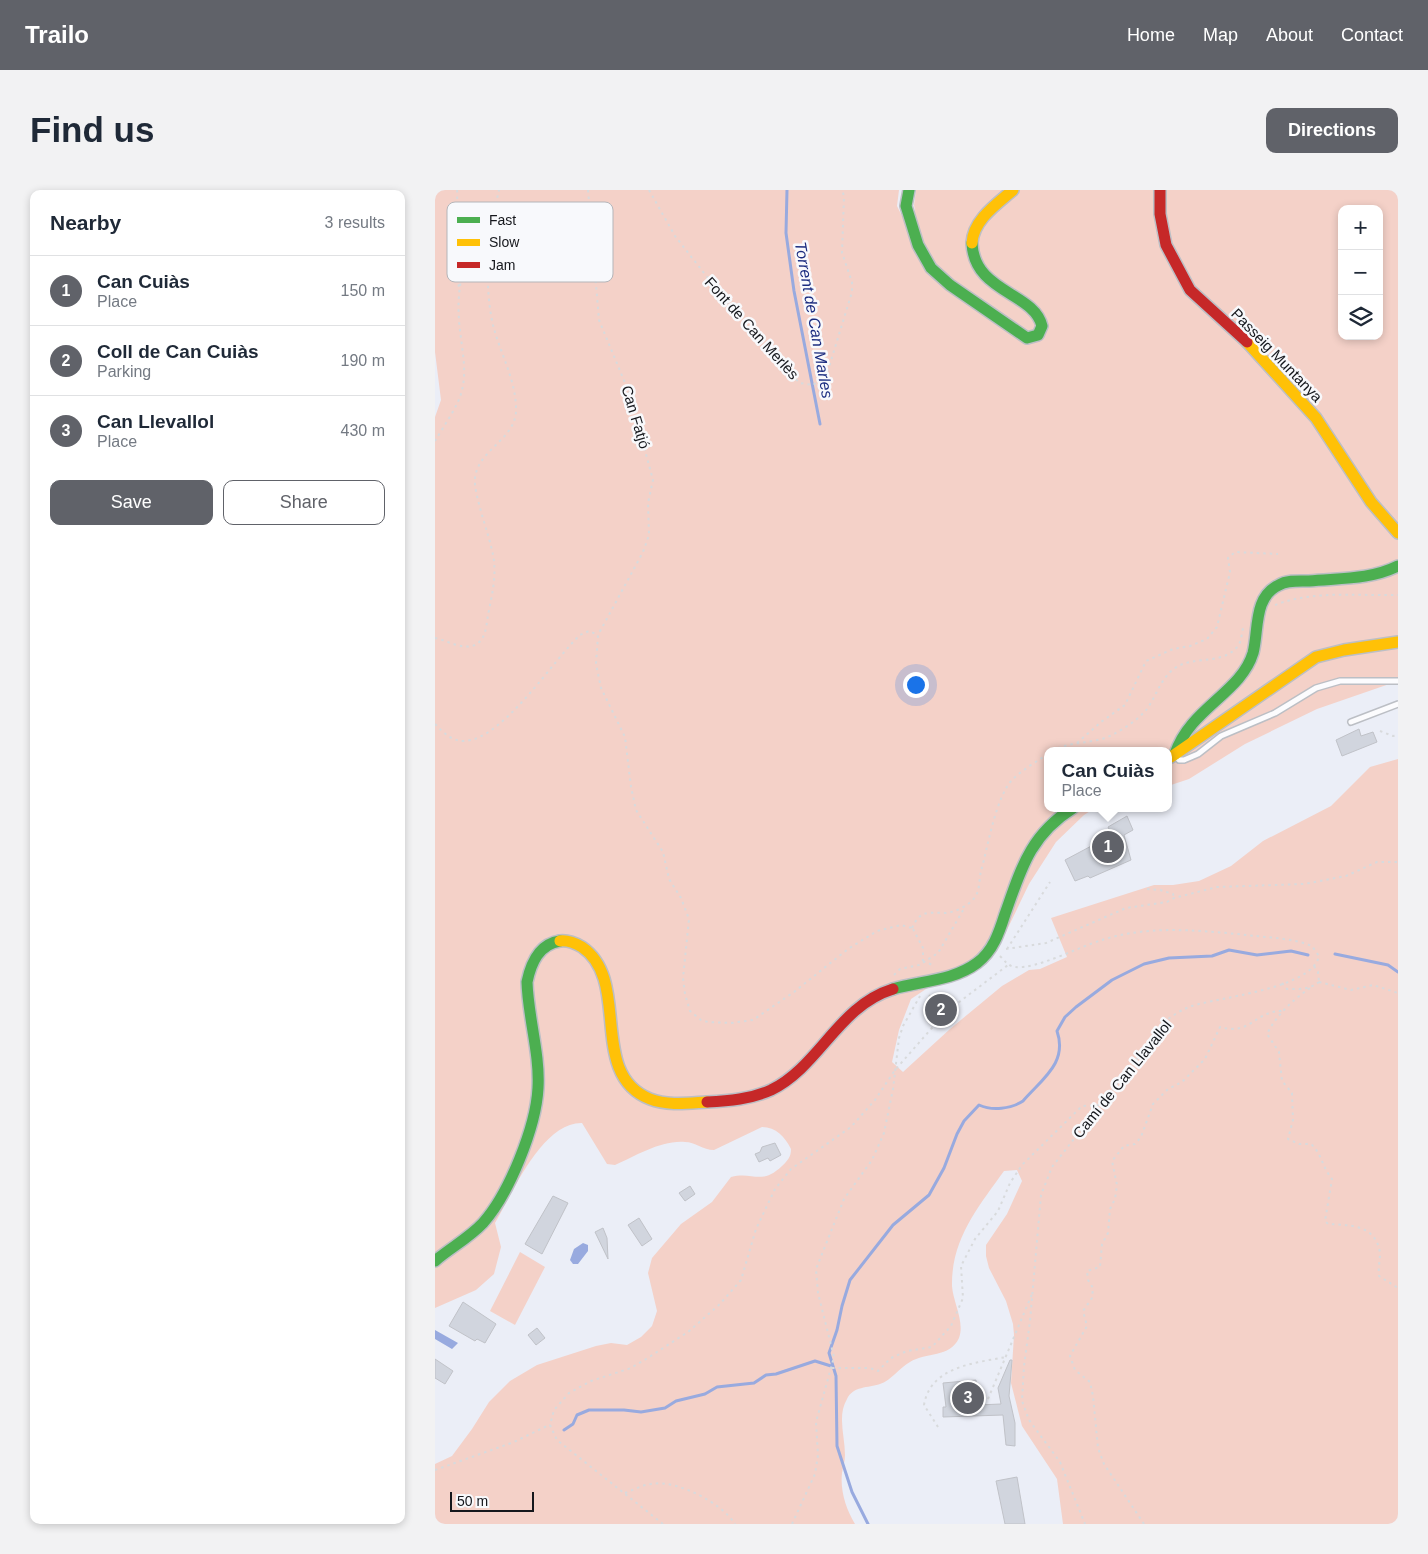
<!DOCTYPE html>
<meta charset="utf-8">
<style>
body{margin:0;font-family:Arial,sans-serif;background:#f2f2f3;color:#1f2937}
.controls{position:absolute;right:15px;top:15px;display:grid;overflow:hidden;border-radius:10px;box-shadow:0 2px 8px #0003}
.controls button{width:45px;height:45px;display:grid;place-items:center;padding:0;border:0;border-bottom:1px solid #e0e1e3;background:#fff;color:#1f2937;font:25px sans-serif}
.scale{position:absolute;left:15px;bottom:12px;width:84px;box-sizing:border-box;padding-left:5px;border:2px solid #15171c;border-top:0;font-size:14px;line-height:18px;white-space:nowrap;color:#15171c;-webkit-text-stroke:4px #f8f9fc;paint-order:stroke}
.you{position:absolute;left:480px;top:494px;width:18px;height:18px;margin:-12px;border:4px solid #fff;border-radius:50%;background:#1a73e8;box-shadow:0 0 0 8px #1a73e833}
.badge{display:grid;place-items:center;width:32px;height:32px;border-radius:50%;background:#606269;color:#fff;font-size:16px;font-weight:700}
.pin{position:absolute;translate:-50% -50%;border:2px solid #fff;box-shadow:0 1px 5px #0006}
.popup{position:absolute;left:609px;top:557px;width:128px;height:65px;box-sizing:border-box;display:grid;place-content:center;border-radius:10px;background:#fff;filter:drop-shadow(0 1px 4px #0005);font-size:16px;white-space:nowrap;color:#747a83}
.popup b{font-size:19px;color:#1f2937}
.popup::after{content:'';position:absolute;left:50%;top:100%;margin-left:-10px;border:10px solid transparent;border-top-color:#fff}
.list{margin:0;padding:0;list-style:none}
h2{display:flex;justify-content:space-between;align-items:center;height:65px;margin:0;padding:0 20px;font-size:21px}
h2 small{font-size:16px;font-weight:400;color:#747a83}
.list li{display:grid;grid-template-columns:32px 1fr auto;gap:15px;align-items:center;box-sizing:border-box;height:70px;padding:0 20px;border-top:1px solid #e0e1e3}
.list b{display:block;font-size:19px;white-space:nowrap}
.list p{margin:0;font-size:16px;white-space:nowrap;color:#747a83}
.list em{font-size:16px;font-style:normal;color:#747a83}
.actions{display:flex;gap:10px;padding:15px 20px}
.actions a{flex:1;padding:11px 0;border:1px solid #606269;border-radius:10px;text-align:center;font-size:18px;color:#606269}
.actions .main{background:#606269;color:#fff}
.icon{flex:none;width:28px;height:28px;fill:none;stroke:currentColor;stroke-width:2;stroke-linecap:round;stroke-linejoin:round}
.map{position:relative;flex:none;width:963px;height:1334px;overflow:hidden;border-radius:10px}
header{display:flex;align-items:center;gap:30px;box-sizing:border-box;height:70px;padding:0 25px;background:#606269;color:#fff}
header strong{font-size:24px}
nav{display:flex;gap:28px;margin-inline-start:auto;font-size:18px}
.intro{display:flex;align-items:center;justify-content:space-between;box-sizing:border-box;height:120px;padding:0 30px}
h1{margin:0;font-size:35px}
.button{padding:12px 22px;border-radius:10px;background:#606269;color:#fff;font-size:18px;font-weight:700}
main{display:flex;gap:30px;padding:0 30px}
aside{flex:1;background:#fff;border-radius:10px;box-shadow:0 2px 8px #0003}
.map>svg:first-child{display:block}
.green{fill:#f4d1c8;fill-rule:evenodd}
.water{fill:#98aadf}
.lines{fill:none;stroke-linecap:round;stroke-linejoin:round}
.stream{stroke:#98aadf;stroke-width:3}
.building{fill:#d1d5de;stroke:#c0c2c8}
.lane-casing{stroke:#bcbfc5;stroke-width:8}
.fast-casing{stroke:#bcbfc5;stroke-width:14}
.slow-casing{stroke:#bcbfc5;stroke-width:14}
.jam-casing{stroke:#bcbfc5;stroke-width:14}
.path{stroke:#d8dadc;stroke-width:2;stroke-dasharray:2.5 4;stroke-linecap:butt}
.lane{stroke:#fcfcfe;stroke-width:5}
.fast{stroke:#4caf50;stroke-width:11}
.slow{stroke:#ffc107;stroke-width:11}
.jam{stroke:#c62828;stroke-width:11}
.labels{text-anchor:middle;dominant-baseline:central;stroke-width:5;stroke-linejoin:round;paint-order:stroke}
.street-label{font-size:15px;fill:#15171c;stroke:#f8f9fc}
.water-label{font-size:16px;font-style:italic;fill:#1b2c7f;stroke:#f8f9fc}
.key{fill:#f8f9fc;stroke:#b4b5b9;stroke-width:1}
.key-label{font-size:14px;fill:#15171c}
</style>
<header>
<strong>Trailo</strong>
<nav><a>Home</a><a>Map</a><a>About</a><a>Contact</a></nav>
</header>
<div class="intro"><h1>Find us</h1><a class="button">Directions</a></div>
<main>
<aside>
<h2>Nearby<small>3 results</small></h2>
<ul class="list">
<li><span class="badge">1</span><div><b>Can Cuiàs</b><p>Place</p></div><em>150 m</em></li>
<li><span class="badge">2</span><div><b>Coll de Can Cuiàs</b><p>Parking</p></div><em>190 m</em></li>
<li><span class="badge">3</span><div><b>Can Llevallol</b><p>Place</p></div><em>430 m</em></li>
</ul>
<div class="actions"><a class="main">Save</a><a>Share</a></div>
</aside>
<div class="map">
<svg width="963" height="1334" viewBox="0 0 963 1334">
<rect width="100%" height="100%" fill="#ebeef7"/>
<path class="green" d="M0 0H464L462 16 472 36 480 21 479 15 481 0H963V491L882 519 810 554 754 589 733 596V561H613V618H660L649 625 621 652 594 694 570 744 553 769 494 797 476 809 464 840 457 872 468 882 515 839 567 796 594 780 605 779 632 767 616 728 719 695H738L764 691 796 676 828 651 896 616 935 577 963 569V1334H628L622 1289 587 1236 576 1193 579 1145 578 1134 571 1111 554 1078 551 1066V1055L572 1024 587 991 582 980 569 981C544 1016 516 1049 517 1096 518 1112 530 1132 524 1148 515 1168 491 1162 475 1172 464 1178 457 1190 445 1194 433 1198 418 1196 412 1209 402 1226 410 1246 410 1265 410 1271 408 1277 407 1283 405 1301 411 1319 420 1334H0V1274L17 1266 37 1239 54 1212 75 1191 102 1175 161 1156 176 1153 192 1155 206 1147 217 1136 222 1121 213 1083 217 1068 246 1034 277 1012 296 987C318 981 326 996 347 976 353 970 356 967 356 959 350 947 341 937 327 937L279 960C268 960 260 952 250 952 226 950 201 966 180 975L172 974 147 933C107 932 77 1004 60 1033L66 1057 59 1084 41 1100 0 1118V227L6 210 0 162ZM907 19H944V146H907Z
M85 1062 110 1077 80 1135 55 1121Z"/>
<path class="water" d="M148 1053 153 1055V1061L143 1074H138L135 1070 139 1059Z
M0 1140 23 1153 17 1159 0 1149Z"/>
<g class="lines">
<path class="stream" d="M352 0 351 43 359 101 385 234
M900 764 953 775 963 782
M129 1240 138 1234 142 1225 154 1220H189L206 1222 230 1218 241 1211 270 1204 282 1197 319 1193 331 1185 341 1184 380 1171 396 1176
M433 1334 417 1302 402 1256 401 1186 394 1163 402 1140 407 1116 415 1090 458 1035 494 1005 509 978 522 944 529 931 544 915C557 921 576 919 588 911 607 889 633 873 622 841L630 827 641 817 677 790 709 774 734 768 777 766 794 760 822 765 856 761 873 765"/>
</g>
<path class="building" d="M924 539 926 546 938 542 942 552 907 566 901 550Z
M692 626 698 640 689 645 696 670 655 688 653 686 640 691 630 670 677 645 673 637Z
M340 953 346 965 335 971 333 968 324 972 320 964 325 962 327 957Z
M255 996 260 1004 250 1011 244 1003Z
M118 1006 133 1013 107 1064 90 1054Z
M204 1028 217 1049 207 1056 193 1035Z
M168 1038 172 1048 173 1069 160 1042Z
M28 1112 61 1134 50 1153 42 1149 40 1151 14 1136Z
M102 1138 110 1148 101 1155 93 1145Z
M0 1169 18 1181 10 1194 0 1188Z
M575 1170H577L574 1206 580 1233V1256L571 1255 568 1225 508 1227V1217H511L508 1193 541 1190 542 1215 566 1214 563 1198Z
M582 1287 590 1334H570L561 1291Z"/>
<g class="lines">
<defs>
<path id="lane" d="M916 532 963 514
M741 566 744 570H749L763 564 786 546 840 523 881 498 905 491H963"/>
<path id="fast" d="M474 0 471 16 483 55 496 78 515 95 592 148 603 145 607 136C599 102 539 103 537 53
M740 564C755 518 806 503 818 463 824 440 818 407 844 395 852 390 864 391 874 391 904 388 935 390 963 376
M458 799C485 791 518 791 542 773 558 761 564 743 570 724 586 679 595 645 638 618
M0 1071C15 1058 34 1048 48 1033 74 1004 101 937 103 898 105 863 93 827 92 792 96 773 104 754 125 751"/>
<path id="slow" d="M537 53C538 30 562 14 578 0
M812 152 881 228 936 312 963 343
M736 567 881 467 909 460 963 452
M125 751C133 750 140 753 147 757 197 791 152 884 215 909 233 916 254 913 272 912"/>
<path id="jam" d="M725 0V24L731 55 755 100 812 152
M272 912C294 911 316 909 336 900 385 876 403 816 458 799"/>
</defs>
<use href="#lane" class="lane-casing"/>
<use href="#fast" class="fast-casing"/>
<use href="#slow" class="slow-casing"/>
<use href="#jam" class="jam-casing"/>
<path class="path" d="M22 0C24 15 15 29 24 43L16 68 24 97
M153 0 164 130 195 205 218 290 213 313 214 345 208 362 163 445 161 474 166 498 190 547 196 597 201 620 228 662 234 689 246 708 254 729 248 788 250 804 255 821 266 830 273 832 296 833 318 830 359 802 413 759 442 741 466 735 477 738
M214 0 240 46 291 111 355 184 365 193 378 195 389 188 394 177 417 102V92L407 63 409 6 407 0
M0 251C8 237 24 215 27 200 32 181 27 160 25 140 19 94 31 58 59 22
M840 415C879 400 922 406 963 405
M0 448C11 450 25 459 37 456 51 452 51 437 53 425 57 405 62 385 58 365 55 347 38 303 40 288 43 260 79 250 81 222 82 192 65 163 58 135 48 91 54 43 64 0
M0 534C9 543 16 551 29 551 68 550 118 470 145 445L154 441 163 445
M945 541 958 546 963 545
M642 553 666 532 690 515 711 471 738 459 755 456 772 449 782 437 795 382 793 368 800 362 843 364
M617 561C637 550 659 555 679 544 690 538 704 529 712 519 722 505 725 489 740 478 759 465 787 476 803 456 806 452 807 443 808 438
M712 699 725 700 738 704 739 708
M477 738C484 722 491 722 507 723 517 724 534 716 540 707 545 700 544 689 546 681 553 657 561 604 579 588 589 579 602 571 613 564
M478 739 488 758V771
M571 759 611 753 691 718 732 712 739 708 782 697 869 694 911 686 942 672H963
M572 759 615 692
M565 766C570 771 573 776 580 777 600 780 646 756 667 750 716 734 771 741 821 746 840 748 860 749 877 756L884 766C877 799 784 807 757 816 748 819 740 824 733 829L617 977 606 1005 595 1131 589 1176 587 1211 594 1230 625 1272 650 1334
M488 771 500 776
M879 776 883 782 884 792
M459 785 465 779 484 775 503 763 530 717
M884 792 916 800 938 795 963 803
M847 793 852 799C864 799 874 800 884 792
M875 798C858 810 842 824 832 844L844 862 847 891 857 903 858 930 853 949 864 954H876C887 964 887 977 897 989L890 1031 893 1034C916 1035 941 1035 945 1063 945 1071 943 1078 944 1086L963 1098
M494 805 511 822
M397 1178H435L443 1181 456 1168 472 1161 497 1157 516 1136 528 1108 526 1076 540 1049 563 1021 575 993 587 975 647 916 665 915
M553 1209 597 1104
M503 1237 489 1215C495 1177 539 1173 571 1167
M0 1280 79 1252 114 1235
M190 1303C198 1300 207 1295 216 1294 241 1289 287 1313 300 1334
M228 1334 122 1250 115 1235 119 1220 134 1203 156 1191 196 1178 211 1169 253 1142 285 1114 306 1090 321 1039 340 999 356 979 416 937 440 910 460 880 511 822 573 775
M357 1334 380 1284 383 1265 381 1232 399 1167 383 1103 381 1079 409 1009 437 970 449 943 458 899 464 848 468 836 485 806
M709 1334 669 1274 663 1258 658 1206 655 1192 640 1180 635 1166 652 1136 648 1121 657 1108 658 1098 653 1090 652 1081 665 1077 667 1054 673 1043 675 1019 680 1009 682 995 677 971 689 956 700 954 706 947 718 914 733 899 747 892 770 869 785 837C817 846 819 820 849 821"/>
<use href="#lane" class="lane"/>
<use href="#fast" class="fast"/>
<use href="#slow" class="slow"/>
<use href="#jam" class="jam"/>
</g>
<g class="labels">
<g class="street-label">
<text transform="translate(317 138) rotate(48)">Font de Can Merlès</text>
<text transform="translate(842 165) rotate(46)">Passeig Muntanya</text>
<text transform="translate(201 227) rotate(73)">Can Fatjó</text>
<text transform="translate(687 889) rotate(-51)">Camí de Can Llavallol</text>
</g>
<g class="water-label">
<text transform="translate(379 130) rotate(80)">Torrent de Can Marles</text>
</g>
</g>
<rect x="12" y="12" width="166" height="80" rx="8" class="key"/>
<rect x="22" y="27" width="23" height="6" fill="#4caf50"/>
<rect x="22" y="49" width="23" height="7" fill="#ffc107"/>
<rect x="22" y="72" width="23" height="6" fill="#c62828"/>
<g class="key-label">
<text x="54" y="35">Fast</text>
<text x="54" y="57">Slow</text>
<text x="54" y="80">Jam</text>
</g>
</svg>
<div class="controls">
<button>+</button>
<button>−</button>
<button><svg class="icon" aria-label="layers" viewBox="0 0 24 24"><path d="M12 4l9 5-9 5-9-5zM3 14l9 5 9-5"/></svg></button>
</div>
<div class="scale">50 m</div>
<div class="you"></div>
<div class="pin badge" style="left:673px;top:657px">1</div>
<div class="popup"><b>Can Cuiàs</b>Place</div>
<div class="pin badge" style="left:506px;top:820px">2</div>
<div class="pin badge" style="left:533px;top:1208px">3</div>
</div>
</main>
